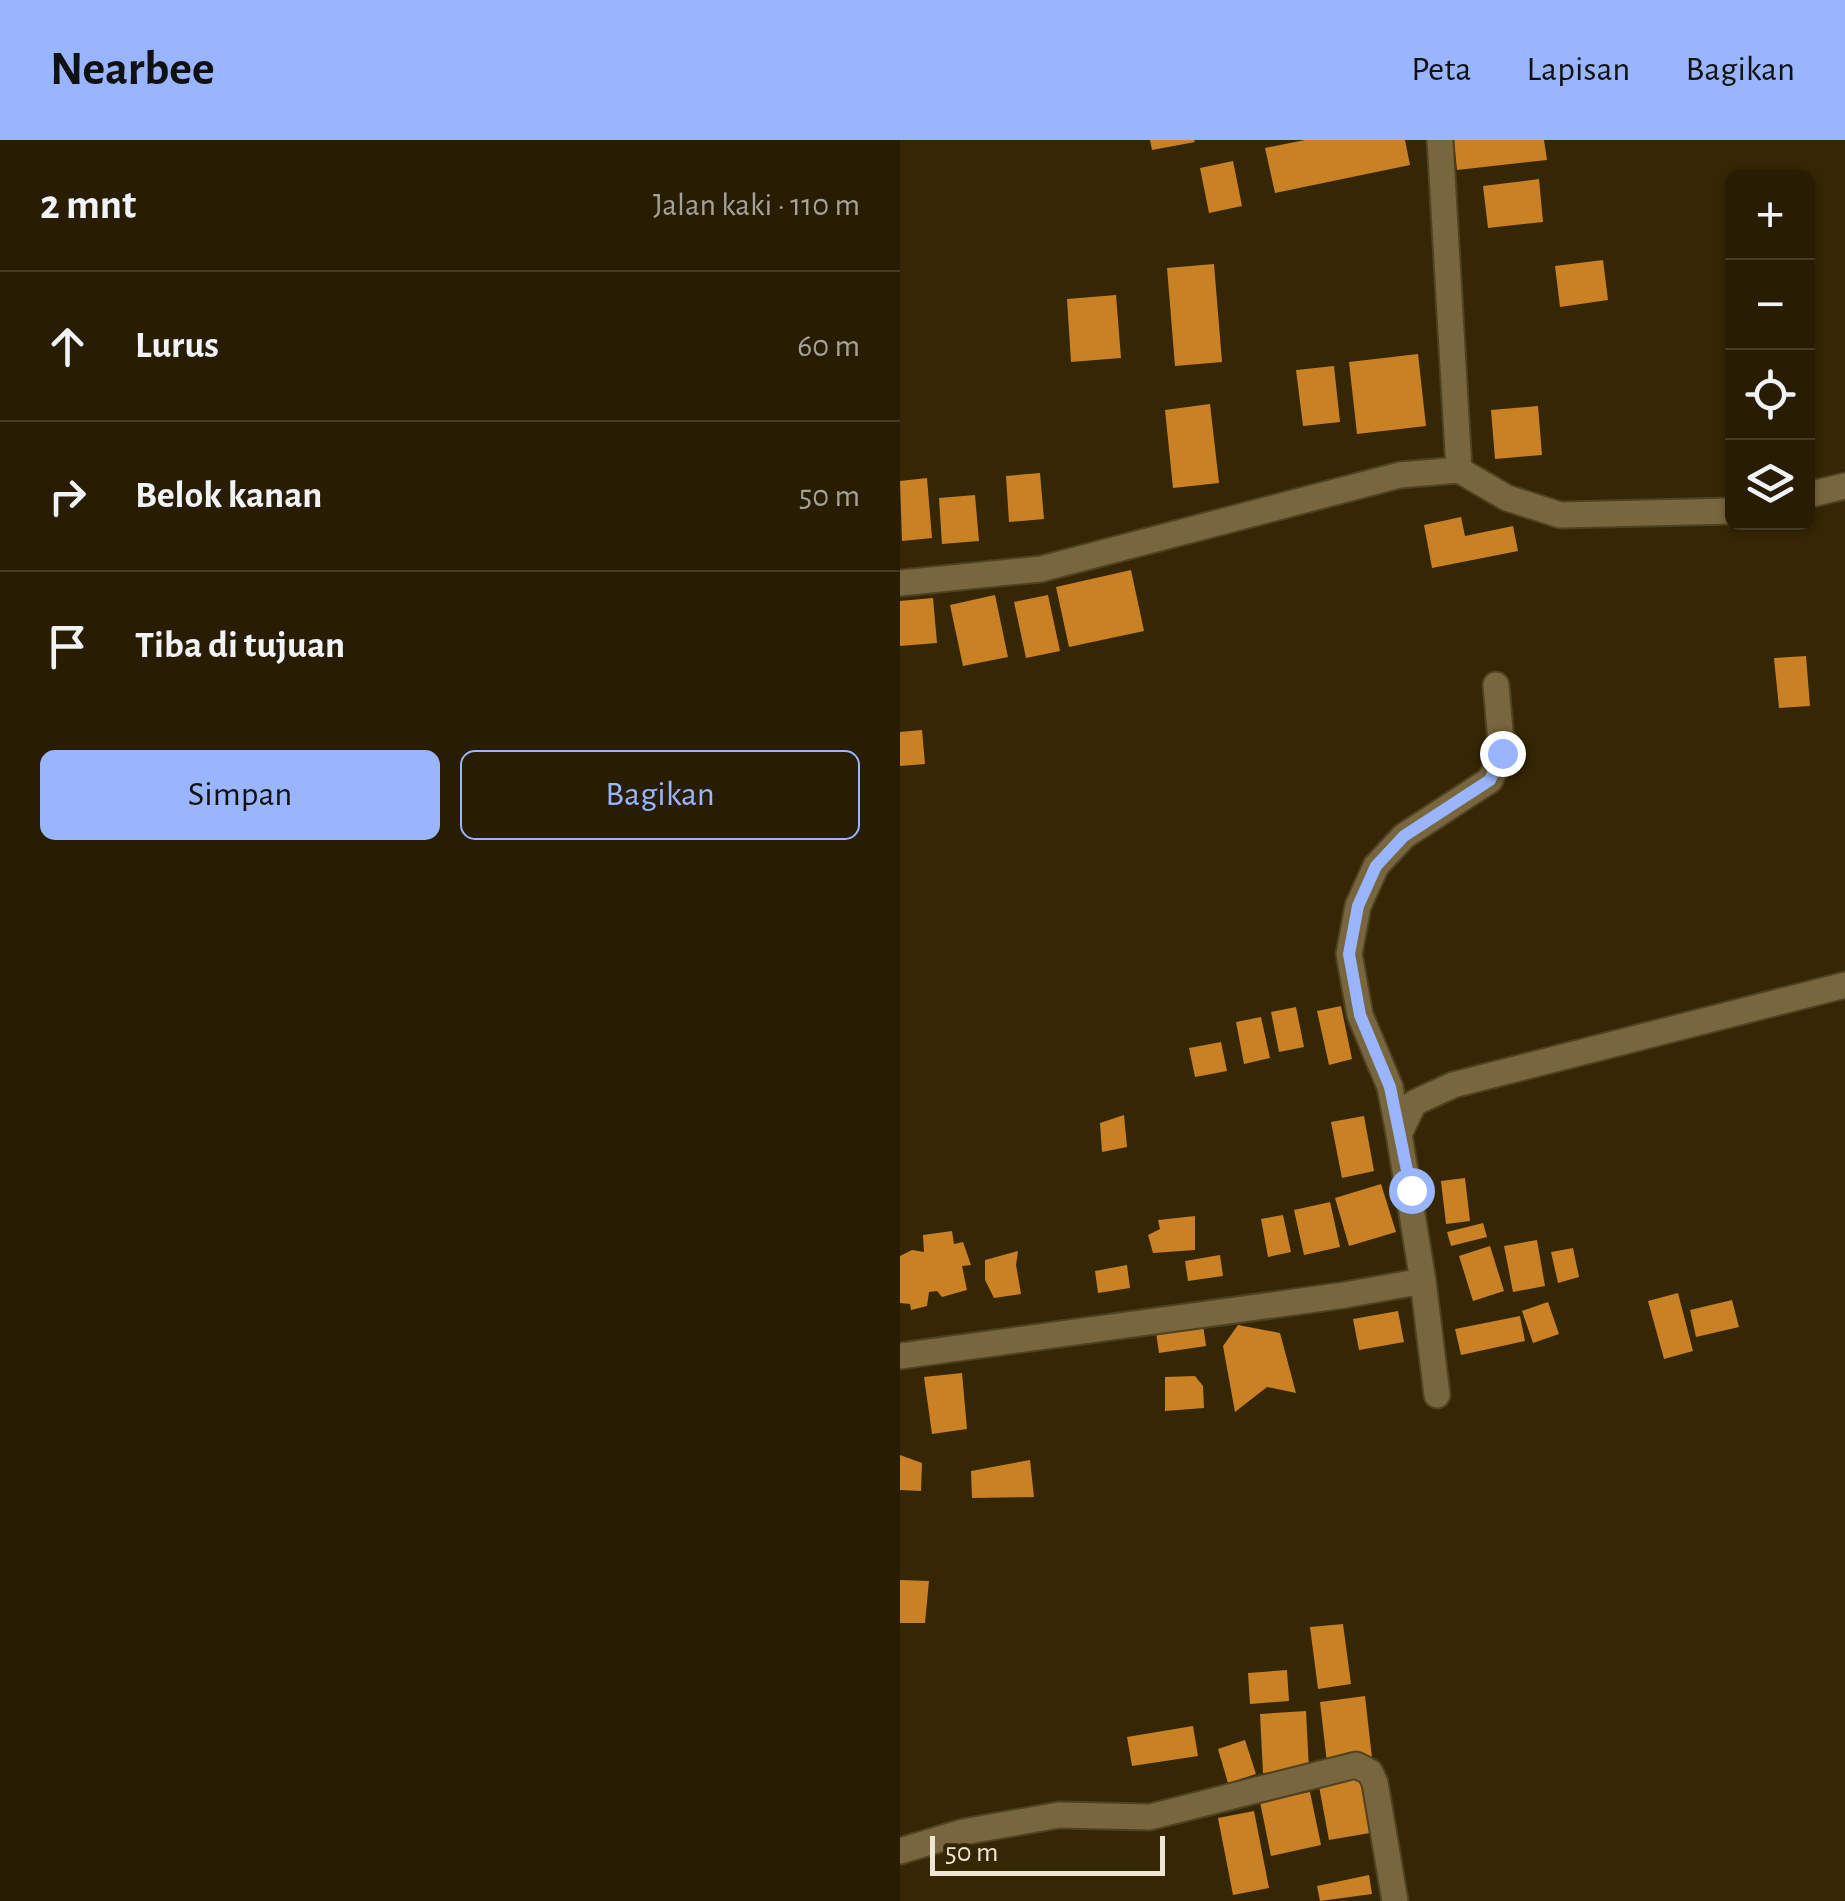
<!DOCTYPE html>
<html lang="id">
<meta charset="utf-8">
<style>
body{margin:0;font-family:"Alegreya Sans",sans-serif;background:#30260c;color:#f1f3f6}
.controls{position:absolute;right:30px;top:30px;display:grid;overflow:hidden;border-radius:15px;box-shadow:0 2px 8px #0004}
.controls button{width:90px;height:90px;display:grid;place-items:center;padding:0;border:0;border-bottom:2px solid #443b24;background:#281d02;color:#f1f3f6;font:50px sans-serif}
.scale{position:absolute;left:30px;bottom:25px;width:235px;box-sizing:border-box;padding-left:10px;border:5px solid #eee5d2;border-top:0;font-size:28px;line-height:35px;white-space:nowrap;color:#eee5d2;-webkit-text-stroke:8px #352703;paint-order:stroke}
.stop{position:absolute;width:30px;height:30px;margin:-22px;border:8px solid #98b5fd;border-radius:50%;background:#fff}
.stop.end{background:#98b5fd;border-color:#fff;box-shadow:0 2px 10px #0008}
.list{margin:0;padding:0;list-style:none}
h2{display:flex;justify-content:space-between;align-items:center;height:130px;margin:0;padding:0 40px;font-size:42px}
h2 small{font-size:32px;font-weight:400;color:#a5a299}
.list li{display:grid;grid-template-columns:65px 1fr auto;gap:30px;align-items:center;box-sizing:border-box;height:150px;padding:0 40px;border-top:2px solid #443b24}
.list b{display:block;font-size:38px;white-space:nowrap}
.list em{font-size:32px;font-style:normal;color:#a5a299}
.actions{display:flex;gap:20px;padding:30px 40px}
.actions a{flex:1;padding:22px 0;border:2px solid #98b5fd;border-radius:15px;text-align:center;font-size:35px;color:#98b5fd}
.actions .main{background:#98b5fd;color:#111}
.icon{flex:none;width:55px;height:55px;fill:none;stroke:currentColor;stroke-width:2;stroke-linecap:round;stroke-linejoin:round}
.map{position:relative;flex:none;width:945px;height:1761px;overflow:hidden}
header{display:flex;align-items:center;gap:60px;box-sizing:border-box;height:140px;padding:0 50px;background:#98b5fd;color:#111}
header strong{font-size:48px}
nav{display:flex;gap:55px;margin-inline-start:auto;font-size:35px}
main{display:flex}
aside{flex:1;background:#281d02}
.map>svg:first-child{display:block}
.building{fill:#ca8123}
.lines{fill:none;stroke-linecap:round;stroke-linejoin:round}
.minor-casing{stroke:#4f4220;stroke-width:29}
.minor{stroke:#78663e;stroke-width:25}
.route{stroke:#98b5fd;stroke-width:12}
</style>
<header>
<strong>Nearbee</strong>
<nav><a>Peta</a><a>Lapisan</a><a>Bagikan</a></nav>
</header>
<main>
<aside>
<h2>2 mnt<small>Jalan kaki · 110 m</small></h2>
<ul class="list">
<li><svg class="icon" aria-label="ahead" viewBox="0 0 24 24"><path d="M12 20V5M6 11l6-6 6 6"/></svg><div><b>Lurus</b></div><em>60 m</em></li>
<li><svg class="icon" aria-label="right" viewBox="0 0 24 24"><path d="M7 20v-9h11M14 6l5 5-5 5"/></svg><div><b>Belok kanan</b></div><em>50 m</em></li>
<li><svg class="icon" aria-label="arrive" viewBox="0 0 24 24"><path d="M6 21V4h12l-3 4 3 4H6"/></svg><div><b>Tiba di tujuan</b></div></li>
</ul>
<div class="actions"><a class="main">Simpan</a><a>Bagikan</a></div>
</aside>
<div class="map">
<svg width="945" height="1761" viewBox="0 0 945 1761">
<rect width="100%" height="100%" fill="#352703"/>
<path class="building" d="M250 0H294L295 2 252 10Z
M405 0H505L510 25 375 53 365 8Z
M554 0H644L647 20 557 30Z
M333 21 342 66 309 73 300 28Z
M639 39 643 82 588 88 583 46Z
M703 120 708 160 660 167 655 126Z
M314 124 322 222 275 226 267 128Z
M216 155 221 218 171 222 167 159Z
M518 214 526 286 457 294 449 222Z
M434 226 440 282 403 286 396 230Z
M310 264 319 343 273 348 265 270Z
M638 266 642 315 595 319 591 270Z
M140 333 144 379 109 382 106 336Z
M27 338 32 398 2 401 0 341Z
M75 355 79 401 42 404 39 358Z
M561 377 565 396 613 386 618 411 532 428 524 385Z
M231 430 244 491 169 507 156 447Z
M95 455 108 517 63 526 50 465Z
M148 455 160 511 126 518 114 462Z
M33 458 37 503 0 506V461Z
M906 516 910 566 879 568 874 518Z
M22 590 25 624 0 626V592Z
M441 866 452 919 429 925 417 871Z
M396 867 404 907 379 912 371 872Z
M361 877 370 918 344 924 336 882Z
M321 902 327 931 295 937 289 908Z
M224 975 227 1007 202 1012 200 983Z
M464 976 474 1031 442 1038 431 982Z
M565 1038 570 1081 546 1084 541 1041Z
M481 1044 496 1092 449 1106 435 1058Z
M430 1062 440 1107 404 1115 394 1070Z
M383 1075 391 1112 368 1117 361 1079Z
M295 1076V1110L253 1113 248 1095 260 1089 258 1080Z
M583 1083 587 1097 551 1106 547 1092Z
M52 1091 54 1104 63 1102 71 1125 62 1126 67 1150 42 1157 37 1151 29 1152 27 1166 11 1170 10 1164 0 1163V1116L12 1110 24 1112 23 1095Z
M637 1100 645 1146 613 1152 604 1106Z
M590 1106 604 1151 573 1161 559 1116Z
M673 1108 679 1137 658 1143 651 1112Z
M118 1111 116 1125 121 1154 94 1158 85 1140V1120Z
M320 1115 323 1136 288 1141 285 1121Z
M227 1125 230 1148 198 1153 195 1131Z
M778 1153 793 1211 764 1219 748 1161Z
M832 1160 839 1187 796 1197 790 1170Z
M648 1162 659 1194 633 1203 622 1171Z
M498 1171 504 1202 459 1210 453 1179Z
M620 1176 625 1201 561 1215 555 1189Z
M303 1185 306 1206 259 1213 256 1192Z
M338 1185 380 1193 396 1253 367 1247 335 1272 323 1206Z
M62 1233 67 1289 32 1294 24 1237Z
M295 1236 303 1246 304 1268 265 1271V1237Z
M0 1315 22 1323 21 1351 0 1350Z
M130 1320 134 1357 72 1358 71 1331Z
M0 1440 29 1441 25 1483H0Z
M443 1484 451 1544 418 1549 410 1487Z
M387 1530 389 1561 350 1564 348 1533Z
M465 1556 472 1618 427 1623 420 1562Z
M406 1571 409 1630 363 1633 360 1574Z
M293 1586 298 1616 232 1626 227 1597Z
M345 1600 356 1634 328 1643 318 1609Z
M461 1634 470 1693 429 1700 418 1641Z
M410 1652 421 1705 371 1716 360 1662Z
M354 1671 369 1748 333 1755 318 1678Z
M469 1735 472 1754 420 1761 417 1746Z"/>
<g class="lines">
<defs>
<path id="minor" d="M540 0 559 330
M908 355 945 346
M0 443 141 429 500 335 559 330 607 358 660 375 832 371
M499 994 490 947 460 875 449 814 458 766 476 726 504 696 590 640 602 613 596 545
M523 1141 537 1255
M0 1216 445 1155 523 1141 499 994 514 963 553 945 945 845
M0 1711 63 1692 159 1675 250 1677 456 1625 470 1632 475 1643 495 1761"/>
</defs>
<use href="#minor" class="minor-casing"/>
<use href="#minor" class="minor"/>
</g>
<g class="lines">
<path class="route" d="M511 1050 490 947 460 875 449 814 458 766 476 726 504 696 590 640 602 613"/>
</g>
</svg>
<div class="controls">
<button>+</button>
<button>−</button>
<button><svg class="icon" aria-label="locate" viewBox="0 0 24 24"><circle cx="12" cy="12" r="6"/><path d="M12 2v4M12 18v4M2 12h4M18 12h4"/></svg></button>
<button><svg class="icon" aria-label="layers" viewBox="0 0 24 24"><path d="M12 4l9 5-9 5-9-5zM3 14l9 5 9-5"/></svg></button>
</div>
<div class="scale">50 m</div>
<div class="stop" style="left:511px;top:1050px"></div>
<div class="stop end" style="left:602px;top:613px"></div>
</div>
</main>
